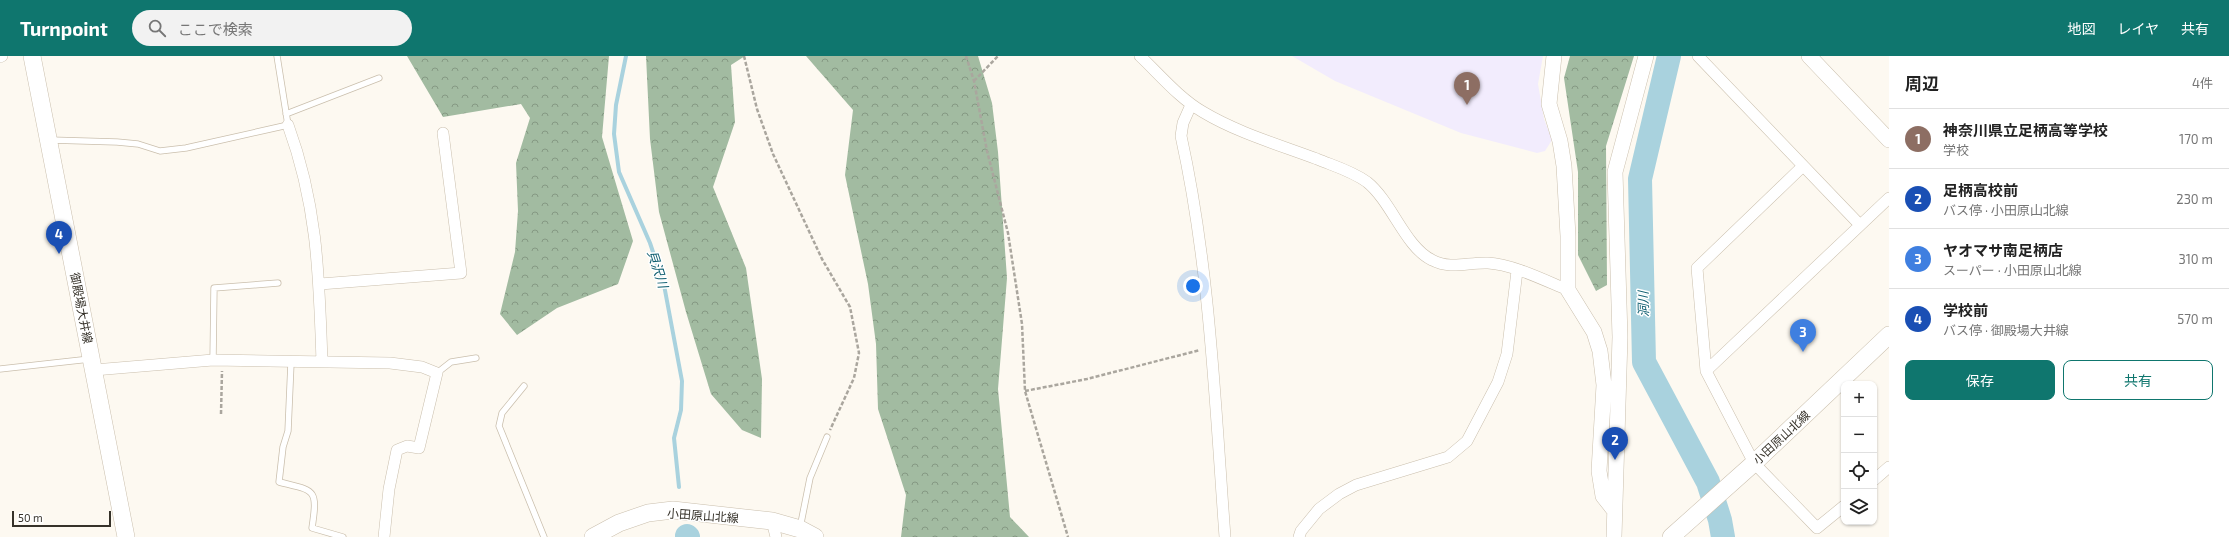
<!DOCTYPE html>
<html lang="ja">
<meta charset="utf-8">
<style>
body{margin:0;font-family:"Exo 2","Noto Sans JP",sans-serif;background:#f2f2f2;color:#222}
.controls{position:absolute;right:12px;bottom:12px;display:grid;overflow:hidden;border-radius:8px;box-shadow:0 1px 3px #0004}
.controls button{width:36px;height:36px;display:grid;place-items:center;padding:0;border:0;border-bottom:1px solid #e0e0e0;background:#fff;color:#222;font:20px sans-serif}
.scale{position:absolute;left:12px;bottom:10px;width:99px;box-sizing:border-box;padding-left:4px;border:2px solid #36322a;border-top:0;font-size:11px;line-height:14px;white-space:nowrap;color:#36322a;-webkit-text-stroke:3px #fff;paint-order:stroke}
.you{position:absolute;left:1193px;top:230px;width:14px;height:14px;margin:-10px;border:3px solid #fff;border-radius:50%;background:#1a73e8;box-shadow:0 0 0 6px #1a73e833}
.badge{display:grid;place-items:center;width:26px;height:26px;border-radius:50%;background:#0f766e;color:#fff;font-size:13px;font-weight:700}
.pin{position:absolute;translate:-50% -33px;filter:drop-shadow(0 1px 2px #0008)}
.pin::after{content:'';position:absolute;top:21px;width:14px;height:12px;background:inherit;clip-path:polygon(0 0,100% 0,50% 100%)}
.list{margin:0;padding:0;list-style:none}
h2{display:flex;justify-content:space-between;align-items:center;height:52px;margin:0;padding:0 16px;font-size:17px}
h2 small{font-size:13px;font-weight:400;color:#767676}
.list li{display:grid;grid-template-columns:26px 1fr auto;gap:12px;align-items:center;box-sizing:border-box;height:60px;padding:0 16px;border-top:1px solid #e0e0e0}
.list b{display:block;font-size:15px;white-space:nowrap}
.list p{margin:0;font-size:13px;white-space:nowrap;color:#767676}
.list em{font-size:13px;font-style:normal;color:#767676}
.actions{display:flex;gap:8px;padding:12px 16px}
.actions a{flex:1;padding:9px 0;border:1px solid #0f766e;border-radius:8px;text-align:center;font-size:14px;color:#0f766e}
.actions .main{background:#0f766e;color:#fff}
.icon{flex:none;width:22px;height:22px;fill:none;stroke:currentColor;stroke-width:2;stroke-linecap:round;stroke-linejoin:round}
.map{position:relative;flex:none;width:1889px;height:481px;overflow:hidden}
header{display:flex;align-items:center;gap:24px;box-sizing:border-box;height:56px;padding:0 20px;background:#0f766e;color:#fff}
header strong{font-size:19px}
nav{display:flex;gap:22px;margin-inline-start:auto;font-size:14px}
.search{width:280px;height:36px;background:#f2f2f2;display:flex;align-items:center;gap:10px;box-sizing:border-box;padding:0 14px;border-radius:22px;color:#767676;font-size:15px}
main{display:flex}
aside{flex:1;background:#fff}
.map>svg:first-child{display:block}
.education{fill:#f2ecfd}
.forest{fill:url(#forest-crowns)}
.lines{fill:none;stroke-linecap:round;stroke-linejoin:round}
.stream{stroke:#a9d2de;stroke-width:4}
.river{stroke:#a9d2de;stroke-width:24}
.lane-casing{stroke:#cabfad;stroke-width:7}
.street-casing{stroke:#cabfad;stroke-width:12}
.secondary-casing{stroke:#cabfad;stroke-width:16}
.primary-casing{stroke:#cabfad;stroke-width:18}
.path{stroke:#aaa69e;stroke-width:2.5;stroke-dasharray:4 2;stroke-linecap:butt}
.lane{stroke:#fff;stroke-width:5.5}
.street{stroke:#fff;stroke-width:11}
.secondary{stroke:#fff;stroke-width:15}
.primary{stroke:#fff;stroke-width:17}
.labels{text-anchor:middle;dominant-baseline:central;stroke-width:3;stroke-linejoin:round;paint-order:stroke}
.street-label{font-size:12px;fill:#36322a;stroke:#fff}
.water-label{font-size:13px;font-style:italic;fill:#116072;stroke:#fff}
</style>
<header>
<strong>Turnpoint</strong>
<div class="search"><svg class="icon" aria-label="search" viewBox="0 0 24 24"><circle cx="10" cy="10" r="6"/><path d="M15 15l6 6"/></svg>ここで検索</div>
<nav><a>地図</a><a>レイヤ</a><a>共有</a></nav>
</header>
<main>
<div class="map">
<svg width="1889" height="481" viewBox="0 0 1889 481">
<defs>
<pattern id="forest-crowns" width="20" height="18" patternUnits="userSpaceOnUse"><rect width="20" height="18" fill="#a2bba1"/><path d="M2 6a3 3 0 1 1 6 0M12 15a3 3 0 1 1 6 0" fill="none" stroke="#859983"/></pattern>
</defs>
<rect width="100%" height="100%" fill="#fdf9f1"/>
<path class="education" d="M1292 0H1543L1538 28 1544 63 1552 84 1545 95 1537 97 1461 77 1335 25Z"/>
<path class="forest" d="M407 0H609L602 81 633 185 618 228 557 252 517 279 500 258 515 196 518 155 516 107 530 62 521 48 443 61Z
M646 0H745L731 9 735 66 713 131 746 212 762 323 761 382 742 374 711 338 686 256 659 156 650 83Z
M806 0H978L992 47 998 96 1007 222 998 333 1010 461 1029 481H901L906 439 878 353 876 288 868 228 845 119 853 54Z
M1570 0H1634L1606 90 1607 229 1596 235 1578 199V116L1564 22Z"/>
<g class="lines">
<path class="stream" d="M626 0 616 49 614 78 619 116 650 187 664 229 682 325 681 354 674 382 679 431"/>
<path class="river" d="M1669 0 1640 123 1644 306 1708 426 1720 464 1723 481
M687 480 688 481"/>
<defs>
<path id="lane" d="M286 58 379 22
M50 84 117 86 138 88 160 95 186 92 288 69 277 0
M213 304 214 232 278 227
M291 307 288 375 283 391 279 426C315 435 318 432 312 472L343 481
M0 313 90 303
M437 317 451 306 476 302
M524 330 502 357 499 370 544 481
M800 472 810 422 827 381"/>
<path id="street" d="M1140 0C1160 19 1179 42 1203 56 1238 77 1280 89 1317 103 1334 110 1352 115 1367 126 1392 146 1405 191 1432 204 1451 214 1468 206 1488 207 1512 208 1546 225 1568 234
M1698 0 1860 169
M0 1 2 0
M1191 49 1183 67 1181 80C1210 211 1215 347 1225 481
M288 69C318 151 319 221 322 306
M1803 110 1697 212 1706 315 1754 407 1817 472 1844 450
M320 228 461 217 443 77
M94 314 213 304 390 307 422 311 437 317 419 392 407 390 397 394 389 433 384 481
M1706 315 1889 142
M1874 424 1889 411
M772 465 776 481
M1299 481 1301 475 1319 453 1339 438 1356 429 1448 401 1467 385 1498 326 1507 298 1517 215"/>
<path id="secondary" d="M1554 0 1549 48 1560 85 1564 110 1568 180V234L1594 276 1600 295 1604 329 1599 415 1603 440 1614 454
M1809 0 1889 84
M1614 481 1620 281 1615 116 1646 0"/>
<path id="primary" d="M32 0 126 481
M593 481 619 467 648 457 673 454 772 465 800 473 815 481
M1671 481 1754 407 1889 279"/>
</defs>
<use href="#lane" class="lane-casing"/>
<use href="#street" class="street-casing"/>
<use href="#secondary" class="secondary-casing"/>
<use href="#primary" class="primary-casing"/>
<path class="path" d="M744 0 757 53 773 98 822 203 850 251 859 297 854 322 830 374
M966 0 974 25 987 95 1008 177 1022 268 1025 335 1068 481
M974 25 998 0
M1025 335 1087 323 1200 294
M221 358 222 315"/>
<use href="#lane" class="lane"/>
<use href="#street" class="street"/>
<use href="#secondary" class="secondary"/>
<use href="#primary" class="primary"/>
</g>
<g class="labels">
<g class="street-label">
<text transform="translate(82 252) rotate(79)">御殿場大井線</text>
<text transform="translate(1781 381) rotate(-43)">小田原山北線</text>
<text transform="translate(703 459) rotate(4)">小田原山北線</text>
</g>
<g class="water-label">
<text transform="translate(658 213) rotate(72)">貝沢川</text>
<text transform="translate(1643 248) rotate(-91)">洞川</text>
</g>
</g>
</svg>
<div class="controls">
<button>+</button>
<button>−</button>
<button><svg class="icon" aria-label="locate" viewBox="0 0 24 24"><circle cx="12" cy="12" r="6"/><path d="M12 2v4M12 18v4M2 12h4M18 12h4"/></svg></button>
<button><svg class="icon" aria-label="layers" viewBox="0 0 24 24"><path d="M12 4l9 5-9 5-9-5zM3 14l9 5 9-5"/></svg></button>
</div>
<div class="scale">50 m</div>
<div class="you"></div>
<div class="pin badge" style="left:1467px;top:49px;background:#8d6e63">1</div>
<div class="pin badge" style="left:1615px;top:404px;background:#1a4fb4">2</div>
<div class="pin badge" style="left:1803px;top:296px;background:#3f7fe0">3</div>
<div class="pin badge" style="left:59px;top:198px;background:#1a4fb4">4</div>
</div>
<aside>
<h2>周辺<small>4件</small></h2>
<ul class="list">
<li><span class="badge" style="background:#8d6e63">1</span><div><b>神奈川県立足柄高等学校</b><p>学校</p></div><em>170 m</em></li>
<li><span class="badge" style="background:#1a4fb4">2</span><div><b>足柄高校前</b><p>バス停 · 小田原山北線</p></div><em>230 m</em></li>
<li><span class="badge" style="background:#3f7fe0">3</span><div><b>ヤオマサ南足柄店</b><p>スーパー · 小田原山北線</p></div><em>310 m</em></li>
<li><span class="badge" style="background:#1a4fb4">4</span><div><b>学校前</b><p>バス停 · 御殿場大井線</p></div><em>570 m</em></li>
</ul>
<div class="actions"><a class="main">保存</a><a>共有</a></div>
</aside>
</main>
